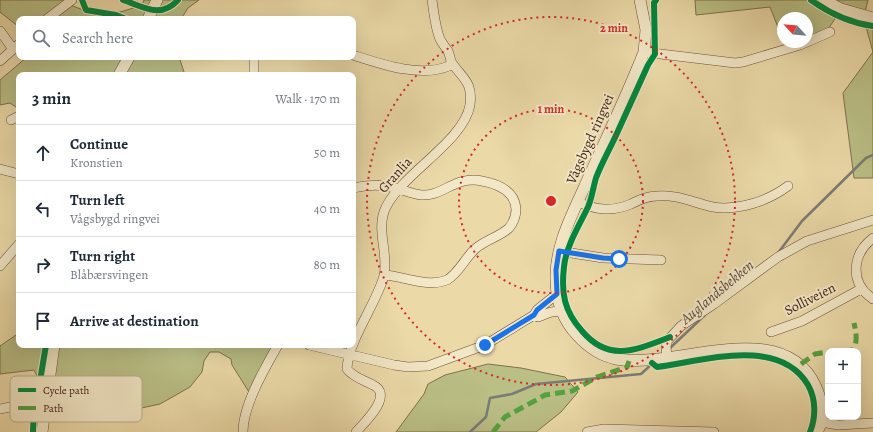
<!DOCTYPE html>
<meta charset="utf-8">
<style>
body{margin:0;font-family:Alegreya,serif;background:#f2f2f3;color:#1f2937}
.controls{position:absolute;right:12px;bottom:12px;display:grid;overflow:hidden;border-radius:8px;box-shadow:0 4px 16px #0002}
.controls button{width:36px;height:36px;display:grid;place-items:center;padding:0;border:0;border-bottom:1px solid #e0e1e3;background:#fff;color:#1f2937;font:20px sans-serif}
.compass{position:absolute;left:777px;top:12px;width:36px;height:36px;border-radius:50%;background:#fff;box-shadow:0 4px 16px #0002;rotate:296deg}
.stop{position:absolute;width:12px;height:12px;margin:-9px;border:3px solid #1a73e8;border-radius:50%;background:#fff}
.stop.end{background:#1a73e8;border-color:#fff;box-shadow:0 1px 4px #0008}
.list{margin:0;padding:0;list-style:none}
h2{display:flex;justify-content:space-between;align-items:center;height:52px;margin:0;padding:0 16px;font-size:17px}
h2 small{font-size:13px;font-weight:400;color:#747a83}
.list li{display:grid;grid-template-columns:26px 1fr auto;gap:12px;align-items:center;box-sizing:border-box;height:56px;padding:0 16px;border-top:1px solid #e0e1e3}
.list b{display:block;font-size:15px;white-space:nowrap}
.list p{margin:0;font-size:13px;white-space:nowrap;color:#747a83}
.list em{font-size:13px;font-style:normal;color:#747a83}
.icon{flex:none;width:22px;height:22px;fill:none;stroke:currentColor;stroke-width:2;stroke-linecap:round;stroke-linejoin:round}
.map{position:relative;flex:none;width:873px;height:432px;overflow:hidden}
.search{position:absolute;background:#fff;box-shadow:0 4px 16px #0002;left:16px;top:16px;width:340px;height:44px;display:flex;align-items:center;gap:10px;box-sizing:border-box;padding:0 14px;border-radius:8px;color:#747a83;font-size:15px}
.panel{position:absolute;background:#fff;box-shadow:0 4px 16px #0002;left:16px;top:72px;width:340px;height:276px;border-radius:8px}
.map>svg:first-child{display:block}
.green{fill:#babf86;stroke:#80714e}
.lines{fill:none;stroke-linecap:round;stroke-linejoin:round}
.stream{stroke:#7b7c76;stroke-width:2.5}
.minor-casing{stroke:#6f513b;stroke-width:10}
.tertiary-casing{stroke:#6f513b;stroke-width:12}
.minor{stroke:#f2e7c6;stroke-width:9}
.tertiary{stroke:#f2e7c6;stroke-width:11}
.quiet{stroke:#55a240;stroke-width:5;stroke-dasharray:10 5;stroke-linecap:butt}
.cycleway-casing{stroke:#f2e7c6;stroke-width:8}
.cycleway{stroke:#00873e;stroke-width:6}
.route{stroke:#1a73e8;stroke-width:5}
.ring{fill:none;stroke:#d62828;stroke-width:2;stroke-dasharray:2 4}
.labels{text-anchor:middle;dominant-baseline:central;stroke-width:4;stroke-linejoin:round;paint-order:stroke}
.street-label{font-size:14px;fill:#462317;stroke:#f2e7c6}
.water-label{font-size:15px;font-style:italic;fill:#5c483e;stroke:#f2e7c6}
.key{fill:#f2e7c6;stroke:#beac92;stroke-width:1}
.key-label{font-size:11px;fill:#462317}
.centre{fill:#d62828;stroke:#f2e7c6;stroke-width:2}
.ring-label{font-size:12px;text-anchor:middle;font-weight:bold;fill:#d62828;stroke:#f2e7c6;stroke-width:4;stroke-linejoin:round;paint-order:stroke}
</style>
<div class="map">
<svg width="873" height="432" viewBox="0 0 873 432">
<rect width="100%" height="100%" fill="#ebdaa8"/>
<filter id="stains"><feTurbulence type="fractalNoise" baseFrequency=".005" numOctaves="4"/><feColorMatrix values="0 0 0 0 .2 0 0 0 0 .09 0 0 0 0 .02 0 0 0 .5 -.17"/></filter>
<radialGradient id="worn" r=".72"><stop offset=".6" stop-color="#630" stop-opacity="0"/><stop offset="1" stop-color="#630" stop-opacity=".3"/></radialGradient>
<path class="green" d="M0 0H63V2C99 17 105 18 142 5L144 0H199L188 8 181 19H19V27L0 12Z
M695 0H868L864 16 873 20V178H854L843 93 873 52 863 16 841 10 824 35 807 40V18H783V40L770 7 696 15Z
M27 57H179L185 75H19V109L10 103 0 105V80Z
M19 333V345H272L273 359 254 400 232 365 231 359 219 352H210L204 361 202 372 190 387 160 404 118 413 73 419 54 410 34 370 0 374V346Z
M488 364 521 368 565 377 578 392 561 412 536 432H396L424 394 428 384 445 375Z"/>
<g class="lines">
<path class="stream" d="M778 253 802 221 866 158 873 155
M669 349 705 315
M470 432 486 417 490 398 512 394 536 384 641 374 653 363"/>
<defs>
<path id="minor" d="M47 19 72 0
M0 31 13 49
M644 52 735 63 743 62 800 45 830 32
M353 55C381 64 420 78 449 66L451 62
M254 57V75
M0 61 19 44
M11 120 19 116
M0 169 19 174
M353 188C366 185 382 184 395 188 403 190 413 194 421 195 443 197 455 175 482 181 498 184 515 191 516 209 516 217 514 222 509 228 499 237 485 240 475 249 465 258 459 273 447 280 428 288 403 276 384 275
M578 202C596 210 612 212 631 204 639 200 647 196 657 196 677 194 694 203 713 207 738 211 768 201 788 186
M873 238C852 254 849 283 873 299
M559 251 603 258 661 260
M0 266 19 244
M534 315 538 317 551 312 561 311
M771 332 802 321 861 289
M309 345 394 365 408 367 428 366 485 345 534 315 537 310 557 294
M667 358 666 346 668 340 681 326 714 304 778 257 807 241 873 220
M0 409 24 404 45 407
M821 422 838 425 873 423
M243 432C243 405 265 368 278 345
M356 432C365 422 394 395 373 385 364 380 354 378 347 369 348 341 376 304 384 276 389 253 375 229 386 207 403 173 464 141 470 105 473 82 463 79 452 63 450 60 450 55 448 51 445 47 442 43 440 39 435 27 434 13 432 0
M587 432 604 429 714 432"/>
<path id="tertiary" d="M640 0 646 30 644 52C626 98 604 143 584 188 571 217 555 247 556 279 556 300 562 319 577 335 587 346 601 356 616 359 675 370 783 314 816 387 822 401 825 418 817 432
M824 0 841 9 873 18
M148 19 157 0
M119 75 129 57
M42 432 54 345"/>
</defs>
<use href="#minor" class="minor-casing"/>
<use href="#tertiary" class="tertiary-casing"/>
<use href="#minor" class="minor"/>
<use href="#tertiary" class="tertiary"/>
<path class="quiet" d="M845 351 853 350C858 342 856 332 854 323
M801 364 815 354 828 352
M493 432 505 417 538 399 545 395 572 391 597 377 627 367 629 361"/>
<defs>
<path id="cycleway" d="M82 0 86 10 116 15 126 19
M123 0C144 7 161 19 178 0
M656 0 654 3 655 54 648 65C638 87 628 109 618 131 611 147 602 162 596 178 593 188 592 198 588 207 579 226 566 246 564 267 561 293 564 311 582 331 609 363 636 350 670 337
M811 0C829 13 851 23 873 26
M652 363 657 367C703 361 779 336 808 385 816 399 816 417 810 432
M33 432 34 404 39 387 46 345"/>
</defs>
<use href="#cycleway" class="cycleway-casing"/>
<use href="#cycleway" class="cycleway"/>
</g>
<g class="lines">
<path class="route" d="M485 345 534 315 537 310 557 294 556 270 559 251 603 258 619 259"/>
</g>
<g class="ring">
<circle cx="551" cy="201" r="92"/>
<circle cx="551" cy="201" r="184"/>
</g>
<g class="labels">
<g class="street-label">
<text transform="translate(590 139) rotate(-66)">Vågsbygd ringvei</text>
<text transform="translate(395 175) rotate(-48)">Granlia</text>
<text transform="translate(810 299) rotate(-27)">Solliveien</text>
</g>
<g class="water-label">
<text transform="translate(717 292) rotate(-40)">Auglandsbekken</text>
</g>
</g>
<rect x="10" y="376" width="132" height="46" rx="6" class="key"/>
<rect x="18" y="388" width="18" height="4" fill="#00873e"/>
<rect x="18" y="406" width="18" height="4" fill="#55a240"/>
<g class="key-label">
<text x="43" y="394">Cycle path</text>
<text x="43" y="412">Path</text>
</g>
<circle cx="551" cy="201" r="6" class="centre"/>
<g class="ring-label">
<text x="614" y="32">2 min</text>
<text x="551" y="113">1 min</text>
</g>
<rect width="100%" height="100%" filter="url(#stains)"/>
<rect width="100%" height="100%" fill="url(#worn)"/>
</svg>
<div class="controls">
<button>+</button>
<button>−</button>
</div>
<svg class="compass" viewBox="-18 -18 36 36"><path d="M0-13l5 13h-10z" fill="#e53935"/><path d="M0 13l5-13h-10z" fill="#747a83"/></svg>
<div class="stop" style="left:619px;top:259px"></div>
<div class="stop end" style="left:485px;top:345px"></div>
<div class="search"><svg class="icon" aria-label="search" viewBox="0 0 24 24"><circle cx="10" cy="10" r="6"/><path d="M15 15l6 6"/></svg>Search here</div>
<section class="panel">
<h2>3 min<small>Walk · 170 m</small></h2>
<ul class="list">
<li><svg class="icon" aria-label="ahead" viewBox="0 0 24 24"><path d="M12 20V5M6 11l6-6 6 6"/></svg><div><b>Continue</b><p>Kronstien</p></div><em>50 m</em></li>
<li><svg class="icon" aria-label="left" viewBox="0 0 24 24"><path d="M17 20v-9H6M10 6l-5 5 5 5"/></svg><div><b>Turn left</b><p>Vågsbygd ringvei</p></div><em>40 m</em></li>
<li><svg class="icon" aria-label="right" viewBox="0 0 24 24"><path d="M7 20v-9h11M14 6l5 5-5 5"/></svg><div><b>Turn right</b><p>Blåbærsvingen</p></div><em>80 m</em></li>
<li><svg class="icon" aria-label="arrive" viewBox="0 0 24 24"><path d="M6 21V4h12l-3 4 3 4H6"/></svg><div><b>Arrive at destination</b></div></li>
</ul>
</section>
</div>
